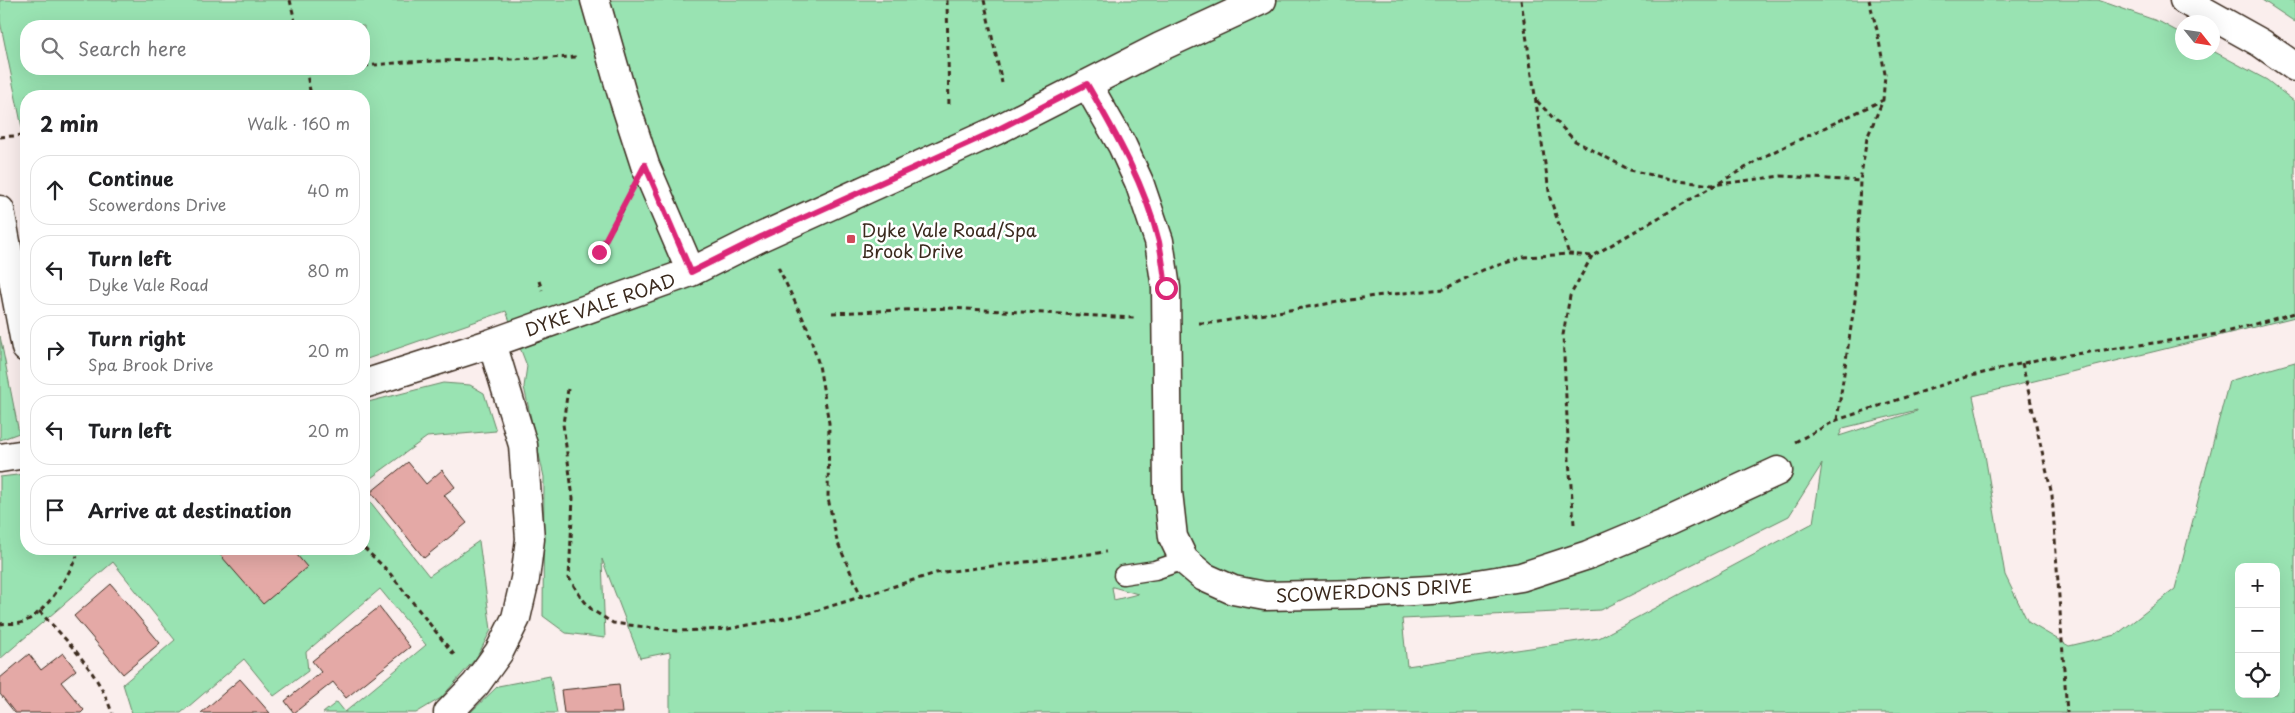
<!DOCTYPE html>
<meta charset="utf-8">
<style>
body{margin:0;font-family:"Playpen Sans",sans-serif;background:#f2f2f2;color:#202124}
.controls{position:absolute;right:15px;bottom:15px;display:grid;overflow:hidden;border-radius:10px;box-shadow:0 5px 20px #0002}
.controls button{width:45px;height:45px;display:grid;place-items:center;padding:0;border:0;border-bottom:1px solid #e0e0e0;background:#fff;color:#202124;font:25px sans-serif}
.compass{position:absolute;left:2175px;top:15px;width:45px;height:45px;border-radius:50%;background:#fff;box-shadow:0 5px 20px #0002;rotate:120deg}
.stop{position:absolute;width:15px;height:15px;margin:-11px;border:4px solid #db2777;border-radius:50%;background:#fff}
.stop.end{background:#db2777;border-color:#fff;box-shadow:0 1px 5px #0008}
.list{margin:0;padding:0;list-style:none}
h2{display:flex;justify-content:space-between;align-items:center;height:65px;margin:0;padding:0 20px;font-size:21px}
h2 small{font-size:16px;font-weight:400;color:#757577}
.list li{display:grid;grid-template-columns:32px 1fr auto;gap:15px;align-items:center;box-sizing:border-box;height:70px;margin:0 10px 10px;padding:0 10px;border:1px solid #e0e0e0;border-radius:20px}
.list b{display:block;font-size:19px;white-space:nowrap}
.list p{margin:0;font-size:16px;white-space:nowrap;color:#757577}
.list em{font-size:16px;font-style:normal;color:#757577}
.icon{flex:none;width:28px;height:28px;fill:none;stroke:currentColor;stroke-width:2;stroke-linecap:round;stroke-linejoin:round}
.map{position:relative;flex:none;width:2295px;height:713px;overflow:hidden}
.search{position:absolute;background:#fff;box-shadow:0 5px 20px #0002;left:20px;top:20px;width:350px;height:55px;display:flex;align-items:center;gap:12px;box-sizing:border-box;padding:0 18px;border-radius:20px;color:#757577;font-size:19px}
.panel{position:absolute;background:#fff;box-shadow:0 5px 20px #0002;left:20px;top:90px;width:350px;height:465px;border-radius:20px}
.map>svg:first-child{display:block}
.green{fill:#99e3b2;stroke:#6a8668;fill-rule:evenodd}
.building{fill:#e4a9a6;stroke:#3b2a1e}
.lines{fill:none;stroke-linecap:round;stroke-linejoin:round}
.lane-casing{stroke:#3b2a1e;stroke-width:21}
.street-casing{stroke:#3b2a1e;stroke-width:31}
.path{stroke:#3b2a1e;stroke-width:3;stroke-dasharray:5 4;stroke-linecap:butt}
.lane{stroke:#fff;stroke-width:18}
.street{stroke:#fff;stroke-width:28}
.route{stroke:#db2777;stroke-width:6}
.poi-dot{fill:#d1495b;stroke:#fff;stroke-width:2}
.labels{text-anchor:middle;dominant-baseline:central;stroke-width:5;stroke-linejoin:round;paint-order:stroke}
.poi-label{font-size:18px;fill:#3b2a1e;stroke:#fff;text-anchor:start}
.street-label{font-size:18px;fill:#3b2a1e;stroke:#fff}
</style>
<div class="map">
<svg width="2295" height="713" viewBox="0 0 2295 713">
<rect width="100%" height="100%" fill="#faeeed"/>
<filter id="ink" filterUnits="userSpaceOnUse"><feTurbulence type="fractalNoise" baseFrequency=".02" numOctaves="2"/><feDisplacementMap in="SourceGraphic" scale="10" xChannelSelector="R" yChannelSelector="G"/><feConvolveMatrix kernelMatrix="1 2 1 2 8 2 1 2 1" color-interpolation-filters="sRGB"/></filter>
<g filter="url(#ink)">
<path class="green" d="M0 0H2098L2160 22 2182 34V52H2212L2213 51 2267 80 2295 102V317L1973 396 1983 443 2005 575 2028 622 2069 646 2116 635 2175 589 2229 381 2295 362V713H670V652L640 658 602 559 605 638 566 633 543 616 544 477 524 387 527 366 506 311 364 360V96H26V147L0 21ZM26 26H364V69H26ZM1917 410V411L1839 436 1843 428ZM1822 464 1813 523 1599 638 1407 666 1402 619 1601 610 1789 516ZM2239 567H2276V694H2239ZM1112 587H1113L1138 594 1114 600Z
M2262 0H2295V22Z
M0 336 19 433 0 440Z
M443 383 470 385 484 393 496 431 427 437 364 483V403Z
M26 474V549H364V494L429 576 479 541 491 630 477 657 441 698 416 713H323L337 702 345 712 426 645 380 589 306 652 308 671 274 696 244 659 181 713H132L123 684 175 640 113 562 0 659V477Z
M550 676 557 713H470L498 686Z"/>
<path class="building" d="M408 462 426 484 442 470 455 487 444 495 467 523 424 558 371 492Z
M215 549H292L307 567 263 604Z
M111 584 160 643 123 674 74 616Z
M379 607 410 647 346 698 333 682 294 713 285 701 321 672 312 661Z
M63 653 76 670 61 682 84 710 81 713H15L0 694V678L29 654 41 670Z
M240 679 270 713H201Z
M619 684 622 713H564L561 690Z"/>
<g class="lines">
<defs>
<path id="lane" d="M1123 575 1155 570 1184 560"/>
<path id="street" d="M595 0 621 91 645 165 691 272
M2184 0 2261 43 2295 67
M1087 84 1122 145 1139 182 1159 241 1166 288 1168 492 1173 537 1184 560 1204 577 1233 590 1265 596 1361 594 1447 589 1521 577 1588 555 1669 521 1778 471
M0 210 26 348
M364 384 492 343 691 272 761 237 995 131 1160 47 1262 0
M0 458 26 454
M448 713 476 684 499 652 516 618 525 579 530 539 523 445 492 343"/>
</defs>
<use href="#lane" class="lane-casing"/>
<use href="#street" class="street-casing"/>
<path class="path" d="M290 0 296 26
M947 0 949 108
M984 0 1002 83
M1521 0 1550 198 1569 254
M364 66 405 62 578 57
M306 69 311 96
M306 71 334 69
M1537 101 1575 141 1630 170 1679 181 1712 185 1781 176 1860 181
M0 137 26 135
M599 252 625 205
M778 267 807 327 819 365 829 423 828 498 837 541 861 596
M539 281 542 290
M832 313 949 308 1134 318
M1199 323H1212L1374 296 1444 289 1483 270 1524 257 1569 254 1592 256 1771 153 1883 100
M2022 363 2052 495 2067 713
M568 389 563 424 573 498 569 578 581 597 592 610 613 623 678 631 728 629 806 614 936 573 1106 552
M1837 420 1855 300 1860 181 1867 138 1883 100 1885 74 1877 30 1869 0
M1795 442 1837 420 1963 378 2040 359 2218 334 2295 313
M1574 524 1569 460 1563 335 1570 296 1592 256
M364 548 388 571 455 656
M39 611C68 641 99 673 112 713
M0 624C6 623 14 624 20 623 44 617 67 578 77 556"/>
<use href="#lane" class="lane"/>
<use href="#street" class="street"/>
</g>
</g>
<g class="lines" filter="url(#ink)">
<path class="route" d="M599 252 645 165 691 272 761 237 995 131 1087 84C1116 134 1145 185 1159 242 1162 257 1164 272 1166 288"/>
</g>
<rect class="poi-dot" x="846" y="234" width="10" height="10" rx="2.5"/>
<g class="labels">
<g class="poi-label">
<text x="861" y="229">Dyke Vale Road/Spa<tspan x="861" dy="21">Brook Drive</tspan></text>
</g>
<g class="street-label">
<text transform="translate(600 304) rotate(-19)">DYKE VALE ROAD</text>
<text transform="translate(1374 590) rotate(-3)">SCOWERDONS DRIVE</text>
</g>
</g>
</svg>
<div class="controls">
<button>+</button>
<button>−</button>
<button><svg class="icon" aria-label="locate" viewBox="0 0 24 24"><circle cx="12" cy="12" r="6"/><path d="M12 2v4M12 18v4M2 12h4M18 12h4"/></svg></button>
</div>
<svg class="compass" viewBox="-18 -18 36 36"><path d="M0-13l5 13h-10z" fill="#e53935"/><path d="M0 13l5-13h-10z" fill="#757577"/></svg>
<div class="stop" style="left:1166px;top:288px"></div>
<div class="stop end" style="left:599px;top:252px"></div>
<div class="search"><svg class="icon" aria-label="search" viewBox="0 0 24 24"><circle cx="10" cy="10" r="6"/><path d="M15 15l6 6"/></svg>Search here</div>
<section class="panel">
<h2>2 min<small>Walk · 160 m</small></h2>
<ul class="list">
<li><svg class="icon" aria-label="ahead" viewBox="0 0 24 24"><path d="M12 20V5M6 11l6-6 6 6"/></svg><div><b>Continue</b><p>Scowerdons Drive</p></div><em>40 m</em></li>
<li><svg class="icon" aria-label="left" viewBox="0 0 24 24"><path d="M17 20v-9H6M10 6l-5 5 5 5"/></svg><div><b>Turn left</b><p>Dyke Vale Road</p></div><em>80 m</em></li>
<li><svg class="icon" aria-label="right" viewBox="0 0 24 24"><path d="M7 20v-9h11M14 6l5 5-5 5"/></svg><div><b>Turn right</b><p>Spa Brook Drive</p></div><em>20 m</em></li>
<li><svg class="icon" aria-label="left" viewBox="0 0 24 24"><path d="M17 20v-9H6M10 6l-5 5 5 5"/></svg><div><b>Turn left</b></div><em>20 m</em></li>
<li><svg class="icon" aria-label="arrive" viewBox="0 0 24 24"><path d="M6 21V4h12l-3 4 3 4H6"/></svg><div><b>Arrive at destination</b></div></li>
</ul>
</section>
</div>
